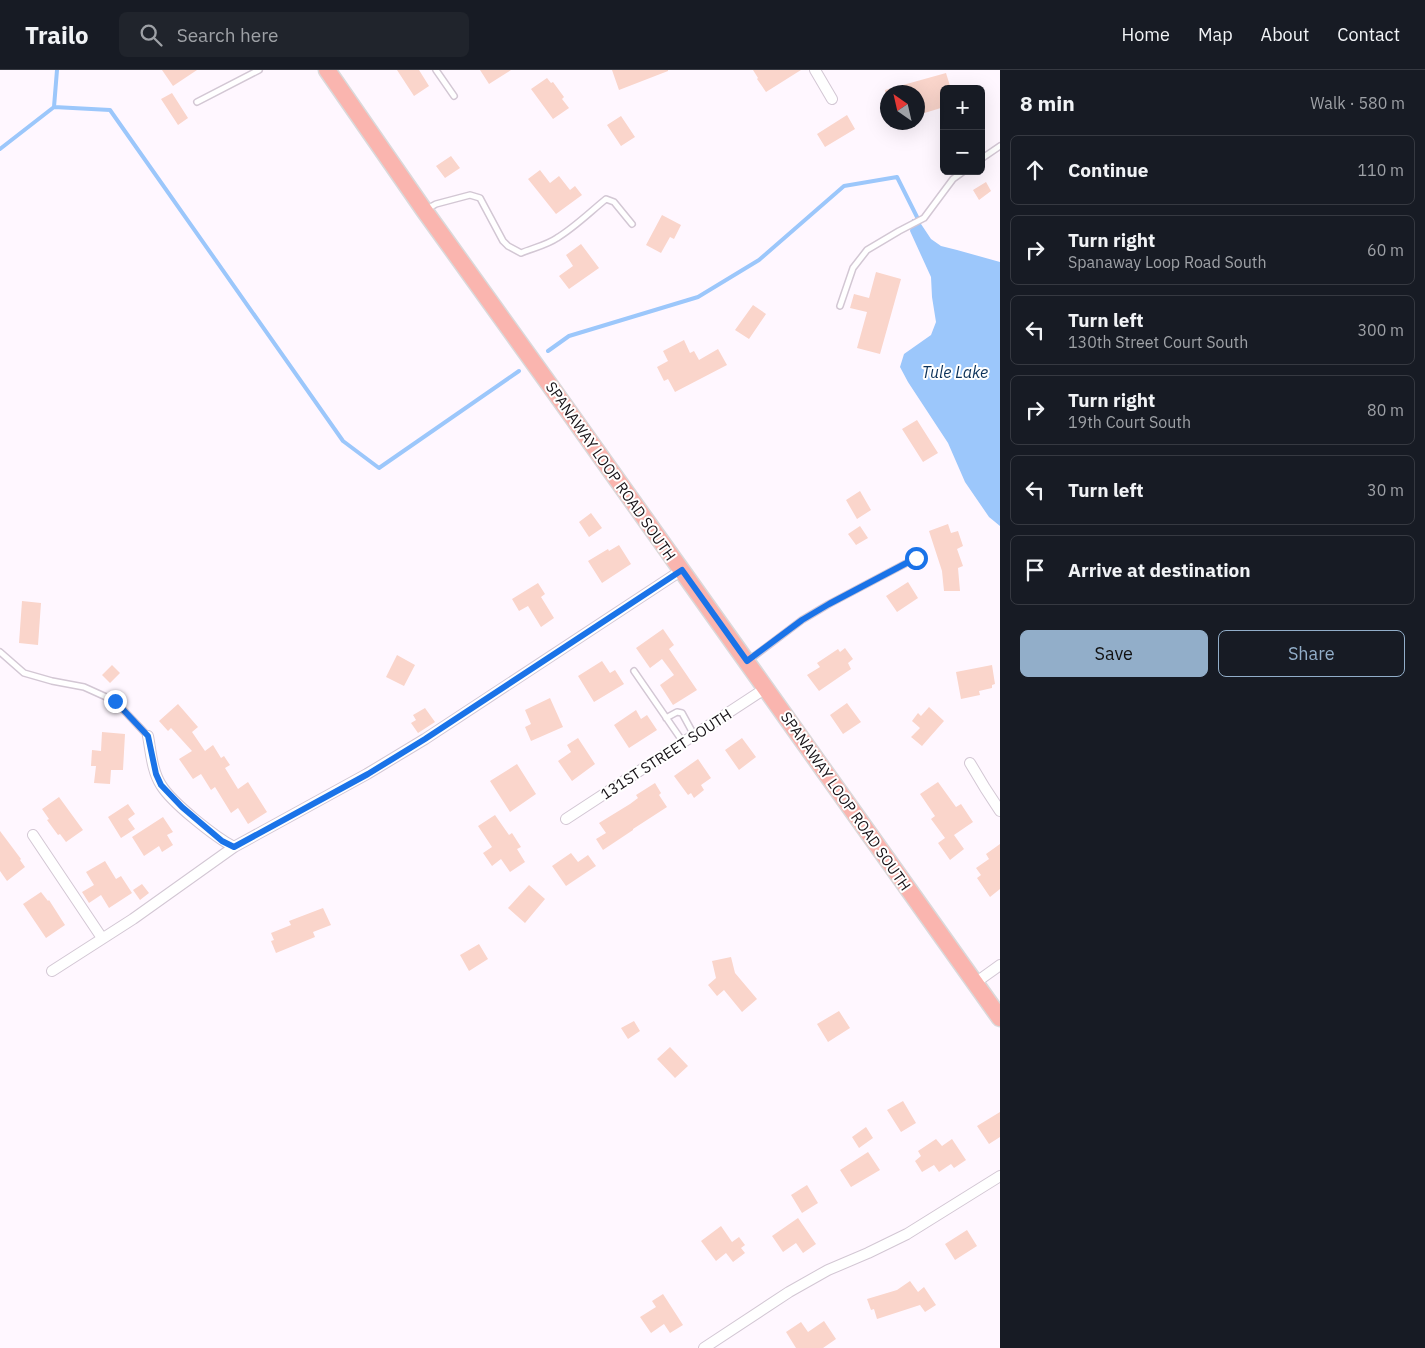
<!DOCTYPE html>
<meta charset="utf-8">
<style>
body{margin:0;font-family:"IBM Plex Sans",sans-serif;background:#20242c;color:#f1f3f6}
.controls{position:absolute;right:15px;top:15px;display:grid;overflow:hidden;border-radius:8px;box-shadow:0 5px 20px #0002}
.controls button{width:45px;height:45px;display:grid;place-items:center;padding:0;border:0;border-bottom:1px solid #363941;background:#171b24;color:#f1f3f6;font:25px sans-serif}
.compass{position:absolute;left:880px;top:15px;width:45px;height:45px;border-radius:50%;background:#171b24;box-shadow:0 5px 20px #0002;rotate:326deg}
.stop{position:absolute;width:15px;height:15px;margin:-11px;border:4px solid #1a73e8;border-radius:50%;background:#fff}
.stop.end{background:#1a73e8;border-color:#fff;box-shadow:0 1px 5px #0008}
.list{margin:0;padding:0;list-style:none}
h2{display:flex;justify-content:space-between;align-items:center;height:65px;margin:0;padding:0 20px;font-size:21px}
h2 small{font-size:16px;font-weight:400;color:#9ea1a6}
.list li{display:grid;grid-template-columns:32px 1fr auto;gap:15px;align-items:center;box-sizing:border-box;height:70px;margin:0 10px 10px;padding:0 10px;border:1px solid #363941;border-radius:8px}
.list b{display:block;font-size:19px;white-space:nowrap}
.list p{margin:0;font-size:16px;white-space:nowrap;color:#9ea1a6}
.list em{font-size:16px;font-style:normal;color:#9ea1a6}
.actions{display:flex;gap:10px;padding:15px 20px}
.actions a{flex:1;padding:11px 0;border:1px solid #92aec9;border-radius:8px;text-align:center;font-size:18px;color:#92aec9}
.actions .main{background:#92aec9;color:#111}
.icon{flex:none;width:28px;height:28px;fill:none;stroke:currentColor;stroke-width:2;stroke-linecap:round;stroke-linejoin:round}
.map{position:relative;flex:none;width:1000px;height:1278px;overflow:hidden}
header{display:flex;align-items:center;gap:30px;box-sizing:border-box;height:70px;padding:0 25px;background:#171b24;border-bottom:1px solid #363941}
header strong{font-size:24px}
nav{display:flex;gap:28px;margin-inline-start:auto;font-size:18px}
.search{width:350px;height:45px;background:#20242c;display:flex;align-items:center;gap:12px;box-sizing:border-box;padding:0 18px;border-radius:8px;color:#9ea1a6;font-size:19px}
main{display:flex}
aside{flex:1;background:#171b24}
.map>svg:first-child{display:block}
.water{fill:#9cc7fb}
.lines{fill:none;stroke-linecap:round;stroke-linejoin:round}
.stream{stroke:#9cc7fb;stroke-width:4}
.building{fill:#fad5cb}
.service-casing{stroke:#d3c7d4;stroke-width:8}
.minor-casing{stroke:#d3c7d4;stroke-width:12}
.primary-casing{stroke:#dad9da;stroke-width:19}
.service{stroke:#fff;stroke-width:5}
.minor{stroke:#fff;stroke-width:10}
.primary{stroke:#fab5af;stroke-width:16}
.route{stroke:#1a73e8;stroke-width:6}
.labels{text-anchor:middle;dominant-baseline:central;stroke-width:4;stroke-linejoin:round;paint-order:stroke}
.street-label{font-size:15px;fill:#171217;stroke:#fff}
.water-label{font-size:16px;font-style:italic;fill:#0c325a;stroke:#fff}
</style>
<header>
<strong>Trailo</strong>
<div class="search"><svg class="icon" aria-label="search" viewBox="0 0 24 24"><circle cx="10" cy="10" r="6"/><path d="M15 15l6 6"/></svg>Search here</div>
<nav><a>Home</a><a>Map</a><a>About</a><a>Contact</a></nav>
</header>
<main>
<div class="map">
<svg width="1000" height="1278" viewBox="0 0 1000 1278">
<rect width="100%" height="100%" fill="#fff7ff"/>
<path class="water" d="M912 149 919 151 931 169 941 176 957 180 1000 192V456L989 447 965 412 948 373 908 312 900 297 904 284 931 265 936 252 932 227 931 207 910 161Z"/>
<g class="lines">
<path class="stream" d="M54 37 110 40 343 371 379 398 519 301
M0 79 54 37 57 0
M548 281 569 266 698 227 759 190 844 116 897 107 919 151"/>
</g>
<path class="building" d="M162 0H197L173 16Z
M397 0H419L429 16 414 26Z
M480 0H511L489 14Z
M612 0H668V1L619 20Z
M753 0H801L766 22 757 9 758 8Z
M946 3 951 19H944V37L918 45V22H885V20Z
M547 8 551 13 553 12 564 27 562 29 569 38 553 49 531 19Z
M172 23 188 48 178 55 161 29Z
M847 45 855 59 825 77 817 64Z
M621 46 635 67 621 76 607 55Z
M451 86 460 98 445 108 436 96Z
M540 100 550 113 559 106 570 120 575 116 582 125 556 144 528 109Z
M986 112 991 121 979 130 973 120Z
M662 145 681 155 674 169 670 167 661 183 646 175Z
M581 174 599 198 569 219 559 206 573 196 566 185Z
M876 202 901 209 880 284 857 278 867 242 850 238 854 224 869 228Z
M753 235 766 244 749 269 735 260Z
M684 270 690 283 694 281 699 290 718 279 727 295 675 322 668 309 664 311 657 297 668 291 663 281Z
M917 350 938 383 923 392 902 359Z
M860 421 871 440 857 449 846 430Z
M591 443 602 458 589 467 579 452Z
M948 454 951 463 958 461 963 476 957 479 963 496 958 498 960 521H944L942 501 929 461Z
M860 456 868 468 856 475 848 464Z
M619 475 631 494 602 513 588 491 608 479 609 481Z
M908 512 918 528 897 542 886 526Z
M538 513 545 524 541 527 554 548 541 557 528 536 519 541 512 529Z
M22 531 41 533 38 575 19 573Z
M663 559 674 575 669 579 697 620 673 635 660 615 674 605 662 589 650 598 636 578Z
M845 578 853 589 848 593 851 599 819 621 807 605 820 597 817 593 838 579 840 582Z
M397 585 415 595 404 616 386 607Z
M602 591 610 603 615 600 624 614 594 632 578 606Z
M112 595 120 603 110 613 102 605Z
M992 595 995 614 992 615V618L979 621 980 625 961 629 956 602Z
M550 628 563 657 531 671 525 657 531 654 525 640Z
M847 633 861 652 843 664 830 645Z
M178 634 198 657 192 662 205 681 213 675 221 688 224 686 230 695 225 698 238 719 248 712 267 742 248 754 238 738 231 743 215 717 211 720 201 704 193 709 179 689 192 681 171 658 168 661 159 651Z
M929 637 944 651 922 676 911 667 920 658 912 651 918 643 921 646Z
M425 638 435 652 418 663 411 653 416 650 413 645Z
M636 640 641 649 647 645 657 660 629 678 614 655Z
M102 662 125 664 123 700H111L110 714 94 713 96 696H91L92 680 101 681Z
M578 668 595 694 572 711 558 691 571 682 567 675Z
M742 668 756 687 739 700 725 680Z
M698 689 711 708 701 715 704 720 694 728 691 723 688 725 674 706Z
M517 694 536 724 510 742 490 711Z
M938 712 956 737 961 734 973 752 954 765 964 779 950 790 938 773 945 768 931 749 935 746 920 724Z
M655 713 661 723 659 725 667 737 633 759V760L603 780 596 769 606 763 599 753 630 734 638 728 636 725Z
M59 727 83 760 66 772 60 764 58 765 47 750 49 749 42 739Z
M128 734 135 744 128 749 135 759 121 768 108 747Z
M495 745 509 765 512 763 521 777 517 779 525 792 510 802 501 789 492 796 483 783 492 777 478 756Z
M163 747 173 762 167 765 173 775 162 782 159 776 144 786 132 767Z
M0 761 21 789 20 790 25 797 7 811 0 801Z
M1000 774V819L990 827 977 808 981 805 976 798 989 789 986 784Z
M571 783 578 792 588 785 596 796 566 816 552 796Z
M105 791 116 809 121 806 132 823 109 838 101 825 89 833 82 822 94 815 86 802Z
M142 814 149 823 140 830 133 820Z
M529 815 545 829 525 853 508 838Z
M41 822 48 831 49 830 65 855 46 868 23 834Z
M323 838 331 855 313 862 315 867 276 883 271 871 274 870 271 863 291 855 289 851Z
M479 874 488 889 469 901 460 885Z
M731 887 735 903 757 929 742 942 724 920 717 926 708 915 716 908 712 891Z
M839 941 850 958 828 972 817 954Z
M634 951 640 961 628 969 621 958Z
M670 977 688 996 675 1008 657 989Z
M903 1031 916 1053 901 1062 887 1040Z
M1000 1042V1067L989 1074 977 1056Z
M866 1057 873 1068 859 1078 852 1067Z
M936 1069 942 1076 952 1069 966 1090 954 1098 951 1094 939 1102 934 1095 922 1102 915 1091 921 1086 918 1081Z
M868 1082 880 1100 851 1117 840 1100Z
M807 1115 818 1133 802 1143 791 1125Z
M798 1148 816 1174 803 1183 796 1173 783 1182 772 1166Z
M721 1156 732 1172 739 1167 745 1175 741 1178 745 1183 733 1192 726 1183 716 1191 701 1171Z
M967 1160 977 1176 955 1190 945 1174Z
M910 1211 918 1222 924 1217 936 1235 925 1242 920 1235 877 1249 874 1239 871 1240 867 1229 897 1220Z
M663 1224 683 1255 670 1263 664 1254 651 1263 640 1247 656 1237 652 1231Z
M824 1251 836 1269 823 1278H796L786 1262 801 1252 808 1262Z"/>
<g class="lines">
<defs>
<path id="service" d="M436 0 454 26
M197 32 259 0
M981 89 1000 76
M427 139 436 134 470 125 480 128 503 171 508 176 521 183C533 178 547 175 557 168 575 157 590 142 606 129L614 132 632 154
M840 236 853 198 867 180 899 161 924 148 953 109 964 101
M0 582 24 603 52 611 84 617 115 631 148 666
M749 590 802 550 829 534 916 488
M634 601 683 672
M666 648 677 642 682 643 694 665"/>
<path id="minor" d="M815 0 832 29
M148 666C151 682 152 701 161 715 172 733 215 767 234 777
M970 693 985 718 1000 741
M566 749 766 618
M33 765 102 868
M52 901 133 849 234 777 367 704 425 669 682 500
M975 913 1000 895
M704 1278 789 1222 828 1200 868 1183 907 1164 1000 1106"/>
<path id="primary" d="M327 0 424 140 554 321 1000 948"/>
</defs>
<use href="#service" class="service-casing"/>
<use href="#minor" class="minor-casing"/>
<use href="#primary" class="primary-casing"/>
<use href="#service" class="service"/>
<use href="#minor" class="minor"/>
<use href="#primary" class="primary"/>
</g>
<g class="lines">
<path class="route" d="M115 631 148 666 156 704 161 715 182 737 222 771 234 777 368 704 425 669 682 500 747 591 802 550 829 534 916 488"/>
</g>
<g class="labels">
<g class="street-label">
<text transform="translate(611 401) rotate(55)">SPANAWAY LOOP ROAD SOUTH</text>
<text transform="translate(666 684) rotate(-33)">131ST STREET SOUTH</text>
<text transform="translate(846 731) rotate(55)">SPANAWAY LOOP ROAD SOUTH</text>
</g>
<g class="water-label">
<text x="955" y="302">Tule Lake</text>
</g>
</g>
</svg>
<div class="controls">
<button>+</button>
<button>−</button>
</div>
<svg class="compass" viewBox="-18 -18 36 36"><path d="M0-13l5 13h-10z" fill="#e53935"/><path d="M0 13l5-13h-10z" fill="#9ea1a6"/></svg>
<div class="stop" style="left:916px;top:488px"></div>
<div class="stop end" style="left:115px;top:631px"></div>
</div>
<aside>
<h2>8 min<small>Walk · 580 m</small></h2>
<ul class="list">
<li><svg class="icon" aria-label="ahead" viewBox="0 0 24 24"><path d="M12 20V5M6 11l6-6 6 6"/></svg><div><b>Continue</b></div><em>110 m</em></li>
<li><svg class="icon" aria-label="right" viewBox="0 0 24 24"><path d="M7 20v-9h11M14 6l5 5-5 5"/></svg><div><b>Turn right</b><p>Spanaway Loop Road South</p></div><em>60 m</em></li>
<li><svg class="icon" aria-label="left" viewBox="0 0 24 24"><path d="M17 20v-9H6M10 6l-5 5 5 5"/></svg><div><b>Turn left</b><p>130th Street Court South</p></div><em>300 m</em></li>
<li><svg class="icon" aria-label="right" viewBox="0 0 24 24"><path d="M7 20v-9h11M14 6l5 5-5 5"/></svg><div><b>Turn right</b><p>19th Court South</p></div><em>80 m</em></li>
<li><svg class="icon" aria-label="left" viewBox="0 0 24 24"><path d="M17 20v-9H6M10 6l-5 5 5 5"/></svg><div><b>Turn left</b></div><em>30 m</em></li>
<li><svg class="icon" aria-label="arrive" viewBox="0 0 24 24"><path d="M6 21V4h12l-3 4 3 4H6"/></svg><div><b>Arrive at destination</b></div></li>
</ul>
<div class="actions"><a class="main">Save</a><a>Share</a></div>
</aside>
</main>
